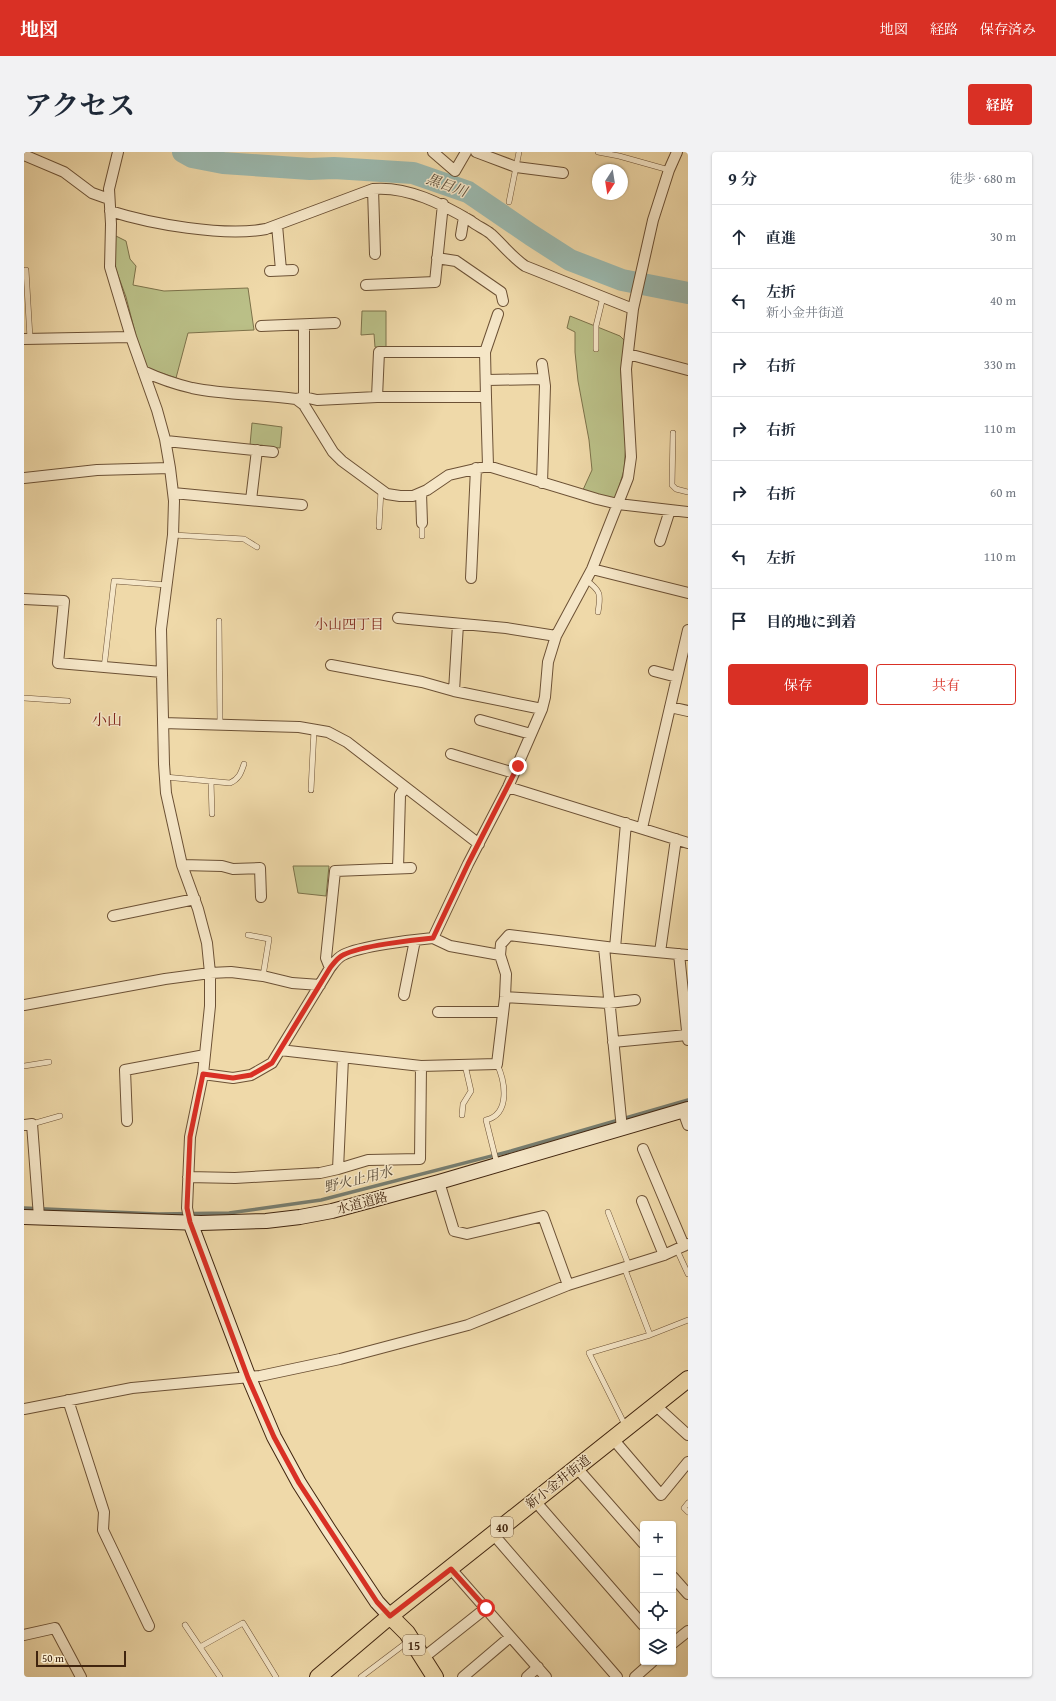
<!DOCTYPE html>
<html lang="ja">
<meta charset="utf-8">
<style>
body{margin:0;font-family:"Gentium Book Plus","Noto Serif JP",serif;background:#f2f2f3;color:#1f2937}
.controls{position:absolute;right:12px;bottom:12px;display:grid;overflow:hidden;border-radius:4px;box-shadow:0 1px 3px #0004}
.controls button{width:36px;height:36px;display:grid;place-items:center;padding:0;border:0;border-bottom:1px solid #e0e1e3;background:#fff;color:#1f2937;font:20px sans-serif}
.compass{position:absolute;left:568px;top:12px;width:36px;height:36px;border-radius:50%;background:#fff;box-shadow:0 1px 3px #0004;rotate:192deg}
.scale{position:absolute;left:12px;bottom:10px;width:90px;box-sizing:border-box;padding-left:4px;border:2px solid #40240e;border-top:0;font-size:11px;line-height:14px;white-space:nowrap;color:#40240e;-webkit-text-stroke:3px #f5e6c7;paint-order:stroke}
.stop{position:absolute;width:12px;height:12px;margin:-9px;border:3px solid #d93025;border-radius:50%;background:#fff}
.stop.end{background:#d93025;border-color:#fff;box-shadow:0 1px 4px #0008}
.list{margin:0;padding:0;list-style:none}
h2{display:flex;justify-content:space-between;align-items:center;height:52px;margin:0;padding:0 16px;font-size:17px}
h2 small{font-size:13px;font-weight:400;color:#747a83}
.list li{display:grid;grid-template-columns:26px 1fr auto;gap:12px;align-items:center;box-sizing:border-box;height:64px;padding:0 16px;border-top:1px solid #e0e1e3}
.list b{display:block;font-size:15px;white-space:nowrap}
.list p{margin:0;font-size:13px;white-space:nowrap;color:#747a83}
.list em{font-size:13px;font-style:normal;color:#747a83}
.actions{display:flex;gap:8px;padding:12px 16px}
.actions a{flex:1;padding:9px 0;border:1px solid #d93025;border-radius:4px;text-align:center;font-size:14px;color:#d93025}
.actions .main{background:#d93025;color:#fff}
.icon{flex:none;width:22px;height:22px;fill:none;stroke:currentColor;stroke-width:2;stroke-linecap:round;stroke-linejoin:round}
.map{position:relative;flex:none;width:664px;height:1525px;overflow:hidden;border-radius:4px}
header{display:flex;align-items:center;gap:24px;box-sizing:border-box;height:56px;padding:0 20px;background:#d93025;color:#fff}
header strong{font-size:19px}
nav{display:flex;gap:22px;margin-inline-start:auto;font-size:14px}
.intro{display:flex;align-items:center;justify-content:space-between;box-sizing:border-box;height:96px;padding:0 24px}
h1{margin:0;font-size:28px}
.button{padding:10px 18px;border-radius:4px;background:#d93025;color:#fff;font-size:14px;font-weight:700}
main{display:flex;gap:24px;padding:0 24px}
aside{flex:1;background:#fff;border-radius:4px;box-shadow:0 1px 3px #0004}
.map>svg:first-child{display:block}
.green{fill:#babf87;stroke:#7d724a}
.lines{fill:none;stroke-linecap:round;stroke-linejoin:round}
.stream{stroke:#777d6f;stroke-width:3.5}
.river{stroke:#9bb9af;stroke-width:22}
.lane-casing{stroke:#6c5135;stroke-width:6}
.street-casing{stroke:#6c5135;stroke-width:12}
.secondary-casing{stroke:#40240e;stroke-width:16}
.primary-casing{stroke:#40240e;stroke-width:18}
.lane{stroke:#f5e6c7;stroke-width:5}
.street{stroke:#f5e6c7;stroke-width:10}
.secondary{stroke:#f5e6c7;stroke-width:14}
.primary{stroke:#efd9a9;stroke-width:16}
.route{stroke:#d93025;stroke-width:5}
.labels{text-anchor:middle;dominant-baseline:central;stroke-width:3;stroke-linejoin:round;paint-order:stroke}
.shield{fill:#f5e6c7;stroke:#765e46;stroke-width:1}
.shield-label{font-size:12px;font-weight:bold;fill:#40240e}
.street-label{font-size:13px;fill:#40240e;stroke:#f5e6c7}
.water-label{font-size:14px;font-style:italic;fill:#574936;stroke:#f5e6c7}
.neighbourhood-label{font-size:14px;fill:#7a1f14;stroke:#f5e6c7}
.quarter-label{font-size:15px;fill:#7a1f14;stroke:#f5e6c7}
</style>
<header>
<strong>地図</strong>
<nav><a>地図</a><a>経路</a><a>保存済み</a></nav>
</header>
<div class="intro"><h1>アクセス</h1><a class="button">経路</a></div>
<main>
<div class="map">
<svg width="664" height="1525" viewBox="0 0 664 1525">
<rect width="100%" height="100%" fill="#efd9a9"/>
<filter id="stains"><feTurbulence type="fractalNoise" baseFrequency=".005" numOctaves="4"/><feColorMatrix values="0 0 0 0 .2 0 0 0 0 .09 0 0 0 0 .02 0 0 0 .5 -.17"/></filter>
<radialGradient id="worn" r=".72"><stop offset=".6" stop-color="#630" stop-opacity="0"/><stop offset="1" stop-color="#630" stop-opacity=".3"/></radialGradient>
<path class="green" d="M90 83 102 89 106 107 112 114 109 133 140 139 224 136 230 178 164 181 152 226 120 215 102 145 91 115Z
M338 159H362V196L351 195 350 182 337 183Z
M546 164 596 184 601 189 597 220 602 291 600 318 592 345 588 347 558 340 568 318 565 288 554 229 551 200V180L543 176Z
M228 271 258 275 256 296 226 293Z
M269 714H305L302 744 274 741Z"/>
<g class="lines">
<path class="stream" d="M0 1056 134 1062 205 1061 297 1048 487 999 664 948"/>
<path class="river" d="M159 0 168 5 199 11 286 17 310 16 389 21 444 40 507 83 546 108 598 128 664 141"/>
<defs>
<path id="lane" d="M574 0 595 4 645 18
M485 50 495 0
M2 118 6 186
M572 197V174L579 145
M649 281 648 333 652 337 664 340
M398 371V384
M355 375 357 338
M149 383 220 387 233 395
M562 428C577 439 577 442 574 460
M195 469 196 572
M80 516 90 429 143 433
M0 546 44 549
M141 625 206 631C215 627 217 621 220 612
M187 629 188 662
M287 638 290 578
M224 783 245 787 239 824
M0 914 25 910
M438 963 439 952 447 939 441 913
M8 972 36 964
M473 1012 462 968C487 962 481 929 473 912
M584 1060 605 1114
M653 1098 664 1122
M600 1115 626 1183 565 1201 602 1275
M626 1183 664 1168
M664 1351 660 1356 664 1360
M161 1473 196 1525
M176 1495 219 1471 252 1525
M337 1525 386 1488"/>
<path id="street" d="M94 0 85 37 87 72 86 115 107 185 133 258 141 287 146 316 150 349 149 383 137 477 140 612 142 641 158 713 174 757 183 791 186 821V854L179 922 166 985 163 1056 166 1070
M409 0 431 19 442 0
M452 0 492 15 539 21
M0 3 40 20 68 41 85 47
M349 37 351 102
M86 59C127 72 200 85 242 77L349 37C384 34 418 52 447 69 453 74 461 77 467 82 479 93 488 105 501 114L609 157
M253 73 257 118
M437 83 440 65
M413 106 432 109 477 140 479 149
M246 119 269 118
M342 133 411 130 419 52
M280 173V245
M237 174 311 171
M0 187 107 185
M604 202 664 218
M518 212 521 234 518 331
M119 219C134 226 151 232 168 236 202 243 237 242 272 247L280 253 309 300 318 309 363 342 376 344H389L403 338 425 323 464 314 573 347 594 352 664 360
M463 228 520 227
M353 245 355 200H461
M462 245 464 314
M272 247 280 245 293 248 353 245H462L461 200 474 162
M142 289 249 300
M0 326 73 318 146 316
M149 341 278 353
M397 341 398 371
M227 348 233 298
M636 389 646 358
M568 417 664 441
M447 426 452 316
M0 447 40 449 34 511 138 520
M374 466 482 476 532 484
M307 513 398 530 430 539 518 557
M630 519 653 525
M430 539 434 472
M646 555 664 559
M456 568 507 582
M139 571 275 575 304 580 323 590 455 692
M427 602 490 621
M484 635 664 691
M618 676 664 478
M158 713 198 714 209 717 236 716 237 745
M374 716 376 643 381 635
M89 764 171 747
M409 786 426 794 476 803
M580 795 598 977
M591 796 602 671
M636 800 652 687
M655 802 664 888
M306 816 302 806 311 719 387 716
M380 843 391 788
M481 845 585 851 611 848
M0 853 141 827 186 821 207 820 239 824 268 831 296 833
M414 860H478
M589 890 663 883
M256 898 397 914 473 912 481 845 482 822 476 803 477 792 485 783 591 796 664 803
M179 922 209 926 227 923 248 911 306 816C310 811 313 806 319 803 336 794 388 788 409 786L444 712 484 635 518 557 521 545 524 510 532 484 568 417 604 326 607 305 602 217 609 157 629 68 645 18 653 0
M659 959 664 973
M103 969 101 918 181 903
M0 973 8 972 15 1065
M619 997 660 1094
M314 1017 344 1008 396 1007 397 914
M164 1025 211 1026 296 1021 314 1017 319 906
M415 1030 430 1079 443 1082 519 1064 544 1133
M618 1049 640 1103
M44 1248 80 1360 79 1378 125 1474
M631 1253 664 1283
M0 1257 108 1236 236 1224 316 1207 444 1173 544 1133 640 1103 664 1092
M589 1287 637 1343 664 1310
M553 1316 619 1391
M511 1349 619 1473
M469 1382 593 1525
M427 1417 522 1525
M649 1425 664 1442
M0 1483 31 1476 57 1525
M649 1491 664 1479
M399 1506 462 1456
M439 1525 486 1485
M503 1525 514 1515
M611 1525 628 1510"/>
<path id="secondary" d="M0 1065 177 1071 242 1069 276 1065 308 1059 415 1030 664 957
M166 1070 225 1226 250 1285 275 1331 305 1378 353 1450 366 1464"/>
<path id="primary" d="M366 1464 383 1481 411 1525
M294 1525 366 1464 664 1227"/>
</defs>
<use href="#lane" class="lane-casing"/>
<use href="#street" class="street-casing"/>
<use href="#secondary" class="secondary-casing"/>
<use href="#primary" class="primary-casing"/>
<use href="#lane" class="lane"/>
<use href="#street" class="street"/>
<use href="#secondary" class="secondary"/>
<use href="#primary" class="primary"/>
</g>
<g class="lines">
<path class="route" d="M462 1456 427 1417 366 1464 353 1450 275 1331 250 1285 224 1226 166 1070 163 1056 166 985 179 922 209 926 227 923 248 911 306 816C310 811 313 806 319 803 336 794 388 788 409 786L444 712 494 614"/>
</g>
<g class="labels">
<g class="shield">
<rect x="467" y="1365" width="22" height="20" rx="3"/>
<rect x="379" y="1483" width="22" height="20" rx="3"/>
</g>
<g class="shield-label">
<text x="478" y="1375">40</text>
<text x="390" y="1493">15</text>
</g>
<g class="street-label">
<text transform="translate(338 1051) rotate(-15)">水道道路</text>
<text transform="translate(534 1330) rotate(-38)">新小金井街道</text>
</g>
<g class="water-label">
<text transform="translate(423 33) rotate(20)">黒目川</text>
<text transform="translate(334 1027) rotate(-14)">野火止用水</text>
</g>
<g class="neighbourhood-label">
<text x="325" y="472">小山四丁目</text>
</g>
<g class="quarter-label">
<text x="83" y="567">小山</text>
</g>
</g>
<rect width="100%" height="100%" filter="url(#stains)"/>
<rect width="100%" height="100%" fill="url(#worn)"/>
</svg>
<div class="controls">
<button>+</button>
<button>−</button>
<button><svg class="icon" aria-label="locate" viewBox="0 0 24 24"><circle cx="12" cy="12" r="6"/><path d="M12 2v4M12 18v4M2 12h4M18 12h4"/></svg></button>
<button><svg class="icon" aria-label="layers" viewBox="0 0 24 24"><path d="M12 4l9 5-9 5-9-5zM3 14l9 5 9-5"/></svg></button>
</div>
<svg class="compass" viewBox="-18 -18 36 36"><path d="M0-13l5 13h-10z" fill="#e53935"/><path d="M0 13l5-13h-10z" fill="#747a83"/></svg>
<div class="scale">50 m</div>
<div class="stop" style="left:462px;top:1456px"></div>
<div class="stop end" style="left:494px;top:614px"></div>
</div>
<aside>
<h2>9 分<small>徒歩 · 680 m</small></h2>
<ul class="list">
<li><svg class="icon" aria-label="ahead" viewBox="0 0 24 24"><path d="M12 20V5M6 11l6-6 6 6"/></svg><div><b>直進</b></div><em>30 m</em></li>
<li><svg class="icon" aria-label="left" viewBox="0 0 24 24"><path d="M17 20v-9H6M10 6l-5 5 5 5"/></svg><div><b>左折</b><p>新小金井街道</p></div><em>40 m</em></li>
<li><svg class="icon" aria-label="right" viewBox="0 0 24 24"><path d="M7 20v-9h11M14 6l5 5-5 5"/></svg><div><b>右折</b></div><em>330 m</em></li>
<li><svg class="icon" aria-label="right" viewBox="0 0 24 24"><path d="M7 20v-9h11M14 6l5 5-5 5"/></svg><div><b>右折</b></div><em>110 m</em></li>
<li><svg class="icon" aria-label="right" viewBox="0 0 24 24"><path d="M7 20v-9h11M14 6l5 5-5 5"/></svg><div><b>右折</b></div><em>60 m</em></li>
<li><svg class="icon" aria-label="left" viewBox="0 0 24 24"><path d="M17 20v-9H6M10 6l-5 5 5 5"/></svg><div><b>左折</b></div><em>110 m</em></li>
<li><svg class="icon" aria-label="arrive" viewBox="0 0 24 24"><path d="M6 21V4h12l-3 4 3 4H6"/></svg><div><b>目的地に到着</b></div></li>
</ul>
<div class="actions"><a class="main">保存</a><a>共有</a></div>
</aside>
</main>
